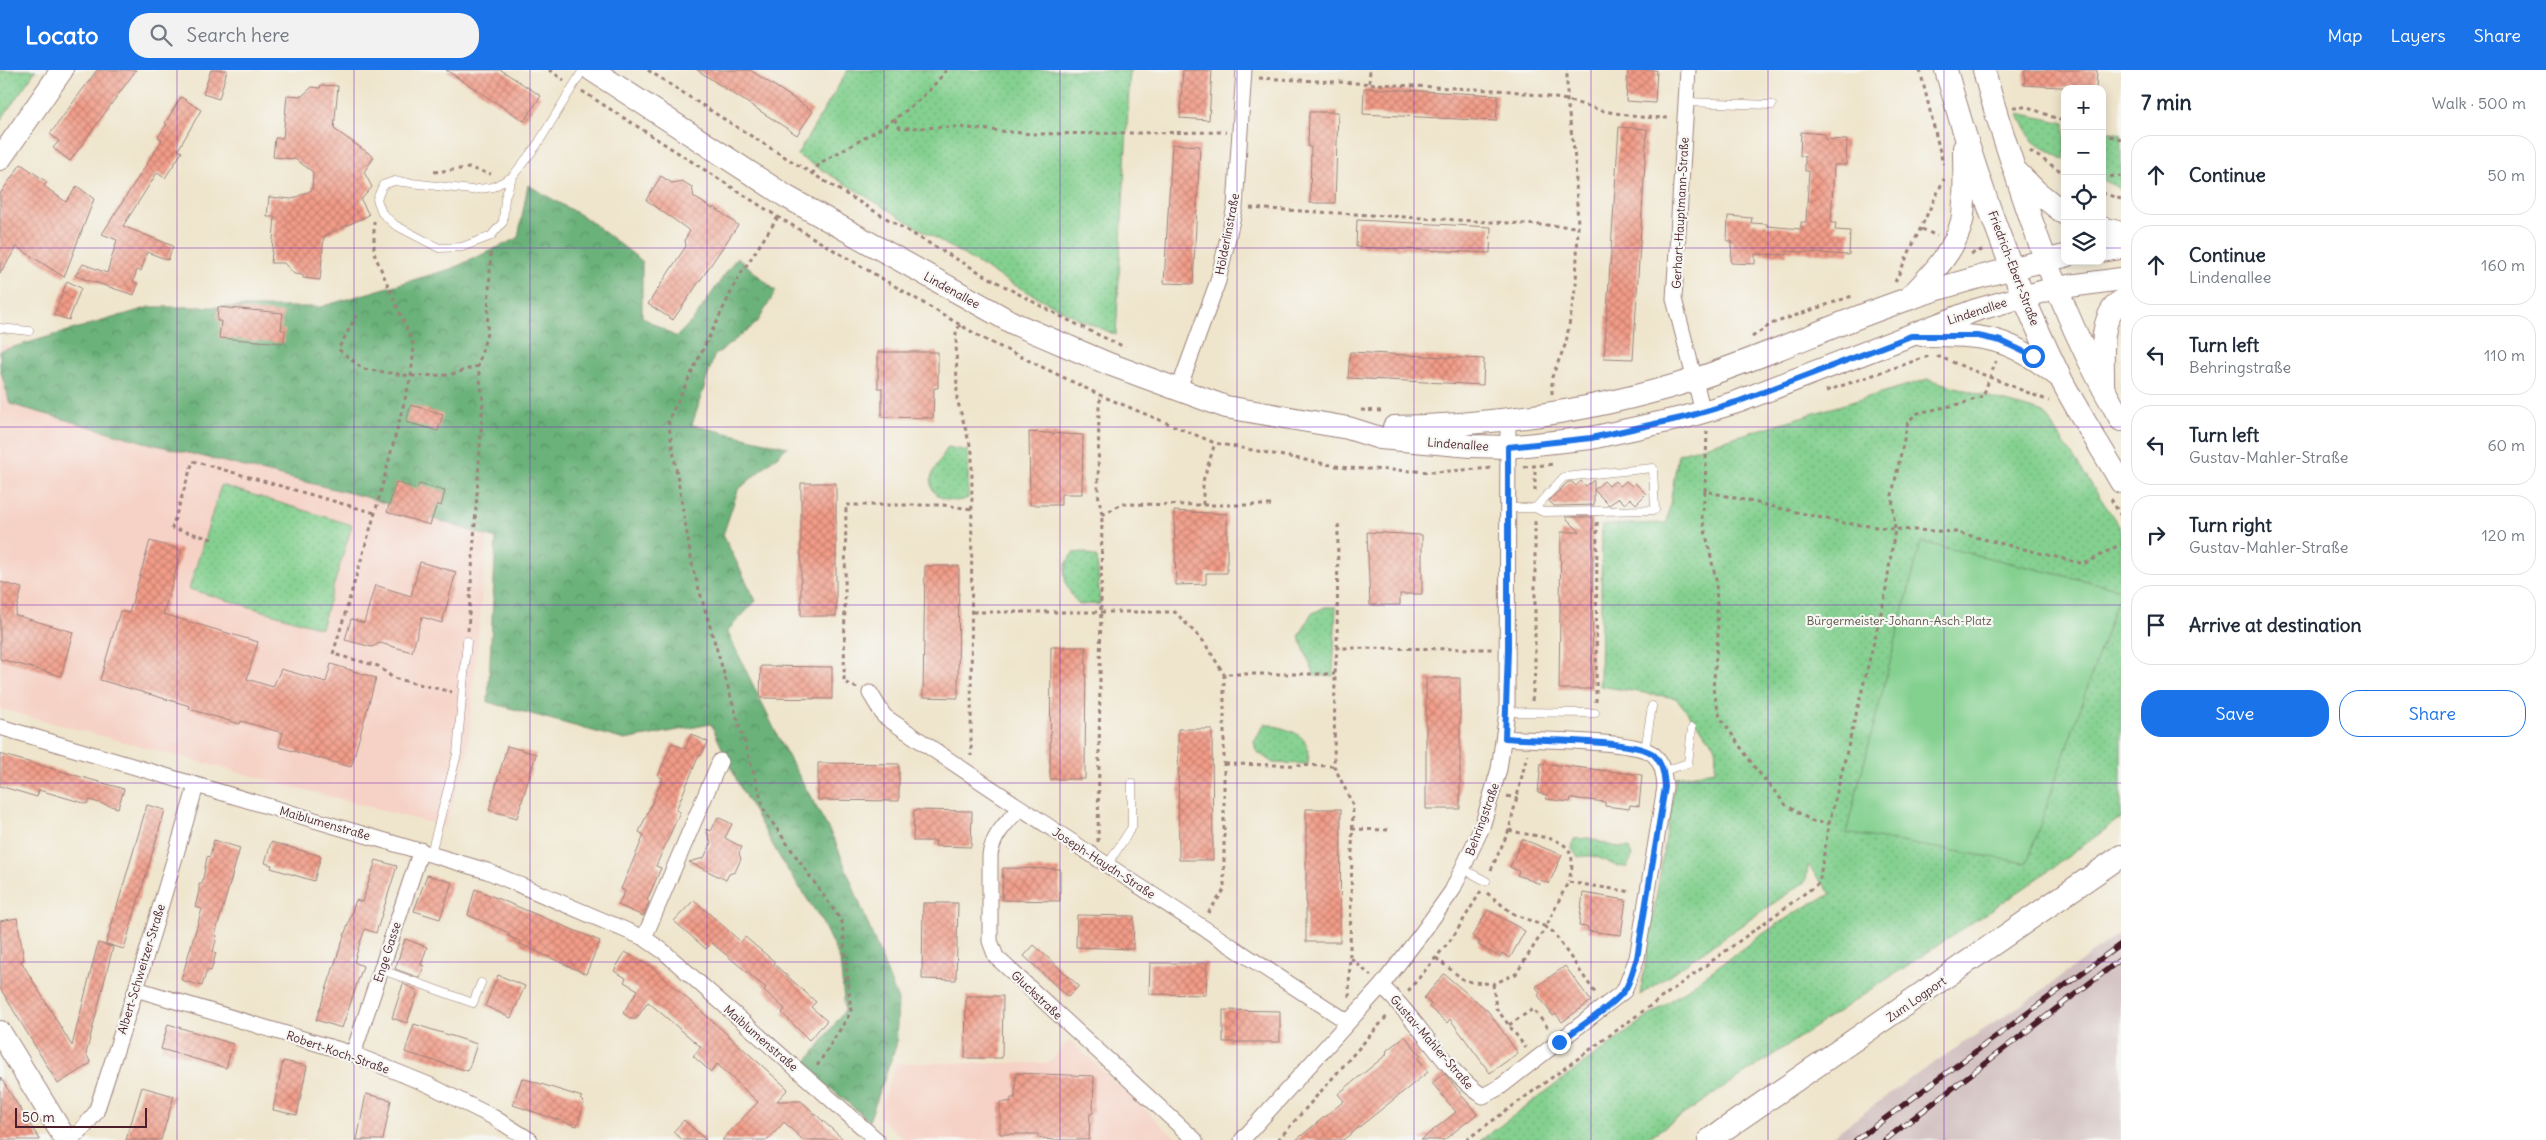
<!DOCTYPE html>
<meta charset="utf-8">
<style>
body{margin:0;font-family:Delius,sans-serif;background:#f2f2f3;color:#1f2937}
.controls{position:absolute;right:15px;top:15px;display:grid;overflow:hidden;border-radius:10px;box-shadow:0 2px 12px #0003}
.controls button{width:45px;height:45px;display:grid;place-items:center;padding:0;border:0;border-bottom:1px solid #e0e1e3;background:#fff;color:#1f2937;font:25px sans-serif}
.scale{position:absolute;left:15px;bottom:12px;width:132px;box-sizing:border-box;padding-left:5px;border:2px solid #4a1f2b;border-top:0;font-size:14px;line-height:18px;white-space:nowrap;color:#4a1f2b;-webkit-text-stroke:4px #f6f6f2;paint-order:stroke}
.stop{position:absolute;width:15px;height:15px;margin:-11px;border:4px solid #1a73e8;border-radius:50%;background:#fff}
.stop.end{background:#1a73e8;border-color:#fff;box-shadow:0 1px 5px #0008}
.list{margin:0;padding:0;list-style:none}
h2{display:flex;justify-content:space-between;align-items:center;height:65px;margin:0;padding:0 20px;font-size:21px}
h2 small{font-size:16px;font-weight:400;color:#747a83}
.list li{display:grid;grid-template-columns:32px 1fr auto;gap:15px;align-items:center;box-sizing:border-box;height:80px;margin:0 10px 10px;padding:0 10px;border:1px solid #e0e1e3;border-radius:20px}
.list b{display:block;font-size:19px;white-space:nowrap}
.list p{margin:0;font-size:16px;white-space:nowrap;color:#747a83}
.list em{font-size:16px;font-style:normal;color:#747a83}
.actions{display:flex;gap:10px;padding:15px 20px}
.actions a{flex:1;padding:11px 0;border:1px solid #1a73e8;border-radius:20px;text-align:center;font-size:18px;color:#1a73e8}
.actions .main{background:#1a73e8;color:#fff}
.icon{flex:none;width:28px;height:28px;fill:none;stroke:currentColor;stroke-width:2;stroke-linecap:round;stroke-linejoin:round}
.map{position:relative;flex:none;width:2121px;height:1070px;overflow:hidden}
header{display:flex;align-items:center;gap:30px;box-sizing:border-box;height:70px;padding:0 25px;background:#1a73e8;color:#fff}
header strong{font-size:24px}
nav{display:flex;gap:28px;margin-inline-start:auto;font-size:18px}
.search{width:350px;height:45px;background:#f2f2f3;display:flex;align-items:center;gap:12px;box-sizing:border-box;padding:0 18px;border-radius:20px;color:#747a83;font-size:19px}
main{display:flex}
aside{flex:1;background:#fff}
.map>svg:first-child{display:block}
.built{fill:#f6d1c5}
.railway{fill:#d1bfbf}
.green{fill:url(#green-dots);stroke:#66785d}
.forest{fill:url(#forest-crowns);stroke:#5a6852}
.pitch{fill:#83d08f;stroke:#66785d}
.building{fill:url(#building-cross-hatch)}
.lines{fill:none;stroke-linecap:round;stroke-linejoin:round}
.lane-casing{stroke:#9c827c;stroke-width:9}
.street-casing{stroke:#9c827c;stroke-width:17}
.secondary-casing{stroke:#9c827c;stroke-width:24}
.path{stroke:#9c827c;stroke-width:3;stroke-dasharray:4 4;stroke-linecap:butt}
.lane{stroke:#fff;stroke-width:8}
.street{stroke:#fff;stroke-width:15}
.secondary{stroke:#fff;stroke-width:22}
.rail-casing{stroke:#4a1f2b;stroke-width:5.5}
.rail{stroke:#f6f6f2;stroke-width:4;stroke-dasharray:11;stroke-linecap:butt}
.route{stroke:#1a73e8;stroke-width:6}
.grid{fill:none;stroke:#7b2cbf;stroke-width:1;stroke-opacity:0.55}
.labels{text-anchor:middle;dominant-baseline:central;stroke-width:4.5;stroke-linejoin:round;paint-order:stroke}
.street-label{font-size:12px;fill:#4a1f2b;stroke:#f6f6f2}
.park-label{font-size:12px;fill:#5b5449;stroke:#f6f6f2}
</style>
<header>
<strong>Locato</strong>
<div class="search"><svg class="icon" aria-label="search" viewBox="0 0 24 24"><circle cx="10" cy="10" r="6"/><path d="M15 15l6 6"/></svg>Search here</div>
<nav><a>Map</a><a>Layers</a><a>Share</a></nav>
</header>
<main>
<div class="map">
<svg width="2121" height="1070" viewBox="0 0 2121 1070">
<defs>
<pattern id="green-dots" width="8" height="8" patternUnits="userSpaceOnUse" patternTransform="scale(1.25)"><rect width="8" height="8" fill="#83d08f"/><path d="M2 2h.1M6 6h.1" fill="none" stroke="#73b27c" stroke-width="1.8" stroke-linecap="round"/></pattern>
<pattern id="forest-crowns" width="20" height="18" patternUnits="userSpaceOnUse" patternTransform="scale(1.25)"><rect width="20" height="18" fill="#6ab27a"/><path d="M2 6a3 3 0 1 1 6 0M12 15a3 3 0 1 1 6 0" fill="none" stroke="#599064"/></pattern>
<pattern id="building-cross-hatch" width="8" height="8" patternUnits="userSpaceOnUse" patternTransform="scale(1.25)"><rect width="8" height="8" fill="#f29c88"/><path d="M0 0l8 8M0 8l8-8" fill="none" stroke="#c67f6f"/></pattern>
</defs>
<rect width="100%" height="100%" fill="#f6f6f2"/>
<filter id="ink" filterUnits="userSpaceOnUse"><feTurbulence type="fractalNoise" baseFrequency=".02" numOctaves="2"/><feDisplacementMap in="SourceGraphic" scale="10" xChannelSelector="R" yChannelSelector="G"/><feConvolveMatrix kernelMatrix="1 2 1 2 8 2 1 2 1" color-interpolation-filters="sRGB"/></filter>
<filter id="wash" filterUnits="userSpaceOnUse"><feTurbulence type="fractalNoise" baseFrequency=".0096" numOctaves="4" result="noise"/><feDisplacementMap in="SourceGraphic" scale="20" xChannelSelector="R" yChannelSelector="G"/><feGaussianBlur stdDeviation="1.12" result="paint"/><feColorMatrix in="noise" values="0 0 0 0 0 0 0 0 0 0 0 0 0 0 0 0 0 1.4 0 .05"/><feComposite in="paint" operator="in"/></filter>
<g filter="url(#wash)">
<rect width="100%" height="100%" fill="#efe5cc"/>
<path class="built" d="M0 275 212 290 501 321 467 685 445 757 0 639Z
M1070 971 1178 1070H905L878 1046 896 993H1049Z"/>
<path class="railway" d="M2121 862V1070H1827L1911 1008 2036 925Z"/>
<path class="green" d="M0 0H36L0 51Z
M848 0H1130L1116 265 1075 247 1007 211 797 85Z
M2018 43 2065 53V90L2032 71Z
M2102 60 2121 64V119L2102 110Z
M1928 309 2044 343 2121 459V748L2033 812 1645 1070H1481C1553 1016 1625 963 1698 911 1741 880 1783 846 1831 824L1808 795 1806 811 1640 925 1676 707 1715 701 1716 677 1676 628 1600 616 1602 455 1667 453 1678 384Z
M948 377 968 381V428C952 436 925 427 932 405 936 395 943 386 948 377Z
M221 415 352 455 321 558 189 519Z
M1084 482 1097 488 1100 534 1079 535C1065 518 1058 501 1073 483Z
M1325 537H1336L1333 606H1315L1299 567 1311 544Z
M1265 653C1291 662 1311 660 1308 694L1273 693 1256 681 1254 671Z
M1589 768 1612 776 1629 778 1632 787 1627 797C1605 797 1604 782 1578 787L1572 779 1574 769Z"/>
<path class="forest" d="M528 115 587 149 642 191V247L676 267 694 249 737 187 776 221 757 253 714 286 692 355 787 377 738 420 723 465 756 531 727 561 782 675 835 771 898 930 896 976 869 1051 804 996 845 940 840 890 820 848 783 793 739 715 711 654 625 670 488 632 496 469 366 427 144 372 10 334 0 298V281L150 237H320L451 199 518 168Z"/>
<path class="pitch" d="M1921 472 2121 519 2027 793 1846 763Z"/>
<g id="blocks">
<path class="building" d="M97 0H136L70 91 53 78 59 71 50 64Z
M211 0H227L219 29 203 24Z
M446 0H501L541 26 524 51Z
M697 0H750L813 41 797 65Z
M1183 0H1212L1209 50 1180 48Z
M1628 0H1657L1655 33 1626 31Z
M2025 0H2097L2096 19 2024 15Z
M321 15 338 16 334 59 374 87 364 102 372 117 361 130 369 145 324 166 320 210 303 208V205L294 204 284 193H271L275 147H267L269 127 292 129 312 120 313 102 295 89 273 87 275 68H283L287 25 302 26 312 17 320 18Z
M1364 18 1498 25 1496 51 1363 44Z
M181 27 201 40 178 80 182 82 165 108 157 103 123 156 173 176 168 190 147 182 141 201 137 200 133 212 138 214 134 225 75 206 83 194 107 203 117 170 102 164 162 70 158 67 167 54 165 53Z
M1309 42H1338L1335 133H1310L1311 77H1308Z
M1619 57 1647 59 1633 289 1604 288Z
M1801 62 1825 64V69L1847 70 1846 95H1834L1831 153H1836L1835 160 1850 161 1849 185 1787 181V185L1755 184V194L1731 193 1732 171H1727L1728 146 1752 148 1751 153 1767 154V156L1801 159V152H1806L1809 101H1805V86H1800Z
M1172 74 1200 76 1193 214 1164 213Z
M21 94 47 112 44 116 66 132 77 116 94 129 64 207 17 177 0 203V124Z
M661 106 672 113 682 111 692 117 694 127 713 139 714 137 738 155 673 250 648 234 686 176 685 169 690 161 646 130Z
M1357 150 1491 157 1490 183 1356 177Z
M67 211 81 218 69 250 54 245Z
M218 237 283 243 281 260H285L284 273 219 268 221 251H217Z
M878 282H938V318H934L933 348 882 347V318H878Z
M1350 282 1484 289 1483 315 1348 308Z
M411 335 443 344 438 361 406 352Z
M1029 362 1083 365 1082 424H1061V435H1030Z
M1594 410V435L1554 436 1549 431 1568 412H1572L1576 416 1581 411 1586 416Z
M1604 411 1609 416 1615 411 1620 416 1626 411 1632 416 1635 413 1646 424 1636 434 1630 428 1625 434 1619 428 1609 435 1594 420Z
M396 412 417 419 419 414 445 421 441 436 437 434 430 455 387 442Z
M801 413H836V546H801Z
M1174 441 1227 444V503H1206V514L1176 515Z
M1565 447H1593L1592 619H1559L1561 462H1580Z
M1367 462 1422 465V524H1400V535H1370Z
M150 471 182 480 163 544 258 572 247 609 273 617 281 599 326 612 331 594 376 608 351 697 279 677 283 663 241 651 240 654 189 639 190 636 100 610 120 541 129 543Z
M420 492 456 502 442 553 422 547 412 582 380 573 372 577 345 570 351 549 364 553 375 515 411 526Z
M925 496H959L958 628 923 627Z
M0 512 22 518 15 545 73 562 61 606 0 589Z
M1051 577H1086L1085 709H1050Z
M761 596 832 597V629L760 628Z
M1426 608H1460V739H1426Z
M1178 659H1212L1213 790H1179Z
M691 664 708 672 701 686 699 685 676 740 680 742 656 796 661 798 647 830 649 832 643 846 618 835 625 821 621 819 644 765 639 762 663 708 658 706 672 673 685 679Z
M507 676 536 684 517 748 489 740Z
M0 684 124 719 118 738 89 730 87 734 39 720 37 727 0 716Z
M818 693 899 694V731L818 730Z
M1541 693 1642 705 1639 736 1630 735 1629 739 1605 736V732L1571 728 1570 732 1546 729 1547 725 1538 723Z
M147 735 165 740 124 879 106 874Z
M1306 739H1341L1340 872H1306Z
M914 740 972 741 971 777 935 776 936 771H913Z
M718 747 732 754 725 768 742 777 739 783 741 789 735 802 729 804 726 810 689 792 704 788 711 773 706 759 711 761Z
M1522 769 1562 785 1549 814 1541 810 1540 814 1517 805 1519 801 1510 797Z
M214 770 240 778 215 865 217 866 213 882 216 883 211 901 207 900 202 916 181 910 202 839 195 837 199 821V814H202L207 787 210 786Z
M271 772 321 786 314 811 271 798 272 795 265 793Z
M376 790 397 796 376 863 365 859 359 876 354 892 363 896 342 958 316 950 356 830 362 832Z
M1003 798 1060 799V831L1002 830Z
M427 805 452 812 440 849 414 841Z
M475 819 600 871 586 904 520 874 521 872 508 866 509 863 468 845Z
M1583 823 1626 830 1621 865 1588 861V857L1579 856Z
M694 830 741 872 745 867 775 892 774 894 816 932 811 937 827 951 809 970 782 943 785 939 764 920 766 918 712 873 706 879 674 851Z
M923 833H958L956 910 922 909Z
M1488 840 1525 861 1510 888 1502 883 1500 887 1478 875 1480 871 1472 866Z
M1077 845 1134 846 1133 879 1076 877Z
M17 848 24 890 21 891 72 976 98 873 113 877 86 984 91 993 58 1014 0 918V851Z
M405 869 427 877 421 895 424 896 420 908 395 899Z
M1034 875 1079 916 1068 927 1024 886Z
M625 882 653 898 788 1019 777 1031H801L844 1070H803L784 1052 768 1070H722L758 1032 717 994 711 1002 693 986 701 977 648 932 636 949H631L623 943 638 920 624 912 626 908 614 901Z
M1150 893H1207L1206 925 1149 924Z
M1565 896 1591 931 1562 952 1556 944 1553 946 1538 925 1540 923 1536 917Z
M1444 904 1488 941 1518 983 1490 1003 1450 949 1447 953 1429 937 1431 934 1424 928Z
M498 905 525 916 511 948 485 936Z
M403 914 418 921 407 953 392 948Z
M966 926H1003L1002 988H965Z
M1223 940 1280 941V972H1223Z
M168 954 233 974 226 998 161 979Z
M414 954 477 974 468 1001 405 982Z
M1405 966 1421 986 1418 988 1428 1002 1343 1070H1296L1344 1031 1338 1024 1386 985 1387 980Z
M283 991 307 996 297 1045 273 1040Z
M1016 1003 1094 1006 1093 1043 1090 1044 1089 1070H1054L1038 1068V1064H1000V1032H1011V1028H1015Z
M1444 1003 1477 1044 1444 1070H1421L1456 1042 1432 1013Z
M0 1007 21 1040 40 1070H0Z
M522 1008 582 1027 580 1029 584 1033 577 1056 513 1035Z
M142 1017 174 1026 161 1070H126Z
M366 1024 391 1030 383 1070H357Z
M684 1050 706 1070H683L673 1062Z"/>
</g>
</g>
<g filter="url(#ink)">
<use href="#blocks" fill-opacity="0" stroke="#9c827c" stroke-width="1"/>
<g class="lines">
<defs>
<path id="lane" d="M1686 32 1772 35
M512 107 493 117 472 120 394 111 383 115 377 129 382 143 395 155 439 178 462 177 491 166 503 152 505 128 512 107 537 75 583 0
M0 258 29 261
M1508 438H1535L1543 442 1655 440 1653 398 1564 407 1535 438
M1507 642 1595 643
M1645 680 1652 636
M1664 701 1688 693 1692 658
M431 783 457 684 467 571
M1108 794 1132 757V713
M1463 799 1486 811
M382 900 473 933 481 913"/>
<path id="street" d="M1688 0 1674 229 1703 342
M1178 321 1218 211 1235 137 1244 0
M870 623 884 646C1037 751 1193 851 1348 952
M0 657 487 801 644 868 663 881 877 1070
M1019 739C1006 753 993 765 990 785V871L996 887 1195 1070
M644 868 720 691
M1381 916C1418 948 1442 999 1483 1026L1500 1017 1624 921 1637 888 1665 717C1664 706 1663 694 1654 685 1638 669 1533 671 1505 668
M136 919 353 984 429 1015 493 1047 530 1070
M353 984 421 780
M68 1070 81 1061 96 1042 136 919 196 716
M1242 1070 1381 916 1422 863 1452 821 1482 757 1499 699 1507 642 1508 348"/>
<path id="secondary" d="M592 0 787 127 1013 253 1109 294 1226 337 1348 358 1380 368 1471 376 1508 377 1591 368 1686 347 1737 332 1976 240 2055 218 2121 209
M1946 0C1975 105 2012 209 2060 307 2078 343 2101 377 2121 412
M1984 0C1992 33 2003 65 2014 98 2042 186 2074 270 2121 350
M0 89 62 0
M2015 100 2037 122 2065 144
M2102 158 2121 163
M2102 181 2121 178
M1910 227C1931 205 1955 181 1962 151 1966 130 1964 100 1964 78
M1922 265C1984 265 2007 266 2057 305
M2103 316C2104 291 2097 247 2121 231
M1394 357C1496 355 1599 340 1696 309 1768 286 1836 253 1908 229 1959 211 2012 198 2065 186
M0 962 66 1070
M1709 1070 2121 786"/>
</defs>
<use href="#lane" class="lane-casing"/>
<use href="#street" class="street-casing"/>
<use href="#secondary" class="secondary-casing"/>
<path class="path" d="M549 0 564 10
M648 0C733 56 820 109 908 161 979 202 1050 244 1125 277
M1920 0 1943 94
M1259 8 1512 21 1567 30 1604 41 1638 47 1670 48
M1369 13 1370 0
M582 21 778 147 984 269 1102 326 1215 373 1347 398 1435 402 1493 398
M2013 37H2028L2065 52
M894 49 900 58 958 57 1032 64 1226 62
M2102 64 2121 69
M2030 81 2065 104
M434 102 469 98 491 104
M812 104 820 93C864 68 916 43 946 0
M2102 107 2121 106
M2102 123 2121 129
M1250 138 1578 157
M778 147 737 210 668 351 693 499 765 742 842 852 851 942 817 996
M374 151V183L414 276 411 306 375 443 333 584 378 596 393 608 452 622
M1922 159 1937 166
M1971 184 1985 179
M1895 212 1944 109
M357 245 338 279 363 299 411 306 449 305 478 296
M960 255 956 261 957 329 972 382 971 686
M1752 267 1771 254 1852 226
M1937 286 2049 331
M1826 321 1929 286
M1552 324V307L1566 273 1576 215 1578 157 1575 89 1567 30V0
M1361 340 1382 341
M1707 361 1705 421 1844 453 1895 459 1955 462 2084 494 2121 474
M1524 397 1555 394
M1535 421V397
M1705 421 1702 447 1716 510 1718 565 1713 619 1720 647 1755 698 1786 735 1812 751 1829 754
M2111 429 2121 446
M1203 435H1273
M1102 445 1122 434 1203 435V411L1215 373
M212 469 172 458 193 391 375 443
M973 542H1175L1204 572 1224 604
M468 561 483 331 478 296 487 263 491 179
M1337 578 1338 456 1343 453
M857 618 844 612 846 435H943L972 439
M1532 631 1535 602V450
M1596 632 1597 451
M1225 694 1334 696
M1507 726 1518 729
M1352 759 1390 760
M1509 760C1540 770 1586 762 1568 812
M1098 772 1102 445 1098 423 1099 333 1102 326
M1491 800 1509 760 1527 685
M1487 823 1512 843 1546 857 1568 812 1632 822
M1208 843 1224 820V604H1335
M1351 888 1371 906
M1436 888 1465 911 1493 914 1516 904 1546 857 1553 862 1596 924
M1493 914 1496 938 1526 978
M1408 921 1453 867 1481 821
M1349 927 1353 735 1334 696 1335 604 1337 578 1493 579
M1509 955 1533 939 1549 959
M1278 1070 1388 945
M1466 1070 1819 813 1829 754 1884 531 1895 459 1892 425 1908 351 1918 343 1964 333 1983 326 1996 291"/>
<use href="#lane" class="lane"/>
<use href="#street" class="street"/>
<use href="#secondary" class="secondary"/>
<defs>
<path id="rail" d="M1856 1070 2121 874
M1885 1070 2121 889"/>
</defs>
<use href="#rail" class="rail-casing"/>
<use href="#rail" class="rail"/>
</g>
</g>
<g class="lines" filter="url(#ink)">
<path class="route" d="M1559 972C1576 959 1612 937 1624 921 1631 912 1633 898 1637 888L1665 717C1664 705 1663 694 1654 685 1638 669 1533 671 1505 668L1508 579V377L1591 368 1686 347 1737 332 1911 266H1978L2001 271 2033 286"/>
</g>
<path class="grid" d="M177 0V1070M354 0V1070M530 0V1070M707 0V1070M884 0V1070M1060 0V1070M1237 0V1070M1414 0V1070M1591 0V1070M1768 0V1070M1944 0V1070M0 178H2065M2102 178H2121M0 357H2121M0 535H2121M0 713H2121M0 892H2121"/>
<g class="labels">
<g class="street-label">
<text transform="translate(1680 143) rotate(-87)">Gerhart-Hauptmann-Straße</text>
<text transform="translate(1227 164) rotate(-79)">Hölderlinstraße</text>
<text transform="translate(2014 198) rotate(69)">Friedrich-Ebert-Straße</text>
<text transform="translate(952 220) rotate(29)">Lindenallee</text>
<text transform="translate(1977 241) rotate(-18)">Lindenallee</text>
<text transform="translate(1458 374) rotate(4)">Lindenallee</text>
<text transform="translate(1482 749) rotate(-70)">Behringstraße</text>
<text transform="translate(325 753) rotate(16)">Maiblumenstraße</text>
<text transform="translate(1104 793) rotate(33)">Joseph-Haydn-Straße</text>
<text transform="translate(387 882) rotate(-72)">Enge Gasse</text>
<text transform="translate(141 899) rotate(-73)">Albert-Schweitzer-Straße</text>
<text transform="translate(1037 925) rotate(43)">Gluckstraße</text>
<text transform="translate(1916 929) rotate(-35)">Zum Logport</text>
<text transform="translate(761 968) rotate(41)">Maiblumenstraße</text>
<text transform="translate(1432 972) rotate(49)">Gustav-Mahler-Straße</text>
<text transform="translate(338 982) rotate(19)">Robert-Koch-Straße</text>
</g>
<g class="park-label">
<text x="1899" y="550">Bürgermeister-Johann-Asch-Platz</text>
</g>
</g>
</svg>
<div class="controls">
<button>+</button>
<button>−</button>
<button><svg class="icon" aria-label="locate" viewBox="0 0 24 24"><circle cx="12" cy="12" r="6"/><path d="M12 2v4M12 18v4M2 12h4M18 12h4"/></svg></button>
<button><svg class="icon" aria-label="layers" viewBox="0 0 24 24"><path d="M12 4l9 5-9 5-9-5zM3 14l9 5 9-5"/></svg></button>
</div>
<div class="scale">50 m</div>
<div class="stop" style="left:2033px;top:286px"></div>
<div class="stop end" style="left:1559px;top:972px"></div>
</div>
<aside>
<h2>7 min<small>Walk · 500 m</small></h2>
<ul class="list">
<li><svg class="icon" aria-label="ahead" viewBox="0 0 24 24"><path d="M12 20V5M6 11l6-6 6 6"/></svg><div><b>Continue</b></div><em>50 m</em></li>
<li><svg class="icon" aria-label="ahead" viewBox="0 0 24 24"><path d="M12 20V5M6 11l6-6 6 6"/></svg><div><b>Continue</b><p>Lindenallee</p></div><em>160 m</em></li>
<li><svg class="icon" aria-label="left" viewBox="0 0 24 24"><path d="M17 20v-9H6M10 6l-5 5 5 5"/></svg><div><b>Turn left</b><p>Behringstraße</p></div><em>110 m</em></li>
<li><svg class="icon" aria-label="left" viewBox="0 0 24 24"><path d="M17 20v-9H6M10 6l-5 5 5 5"/></svg><div><b>Turn left</b><p>Gustav-Mahler-Straße</p></div><em>60 m</em></li>
<li><svg class="icon" aria-label="right" viewBox="0 0 24 24"><path d="M7 20v-9h11M14 6l5 5-5 5"/></svg><div><b>Turn right</b><p>Gustav-Mahler-Straße</p></div><em>120 m</em></li>
<li><svg class="icon" aria-label="arrive" viewBox="0 0 24 24"><path d="M6 21V4h12l-3 4 3 4H6"/></svg><div><b>Arrive at destination</b></div></li>
</ul>
<div class="actions"><a class="main">Save</a><a>Share</a></div>
</aside>
</main>
